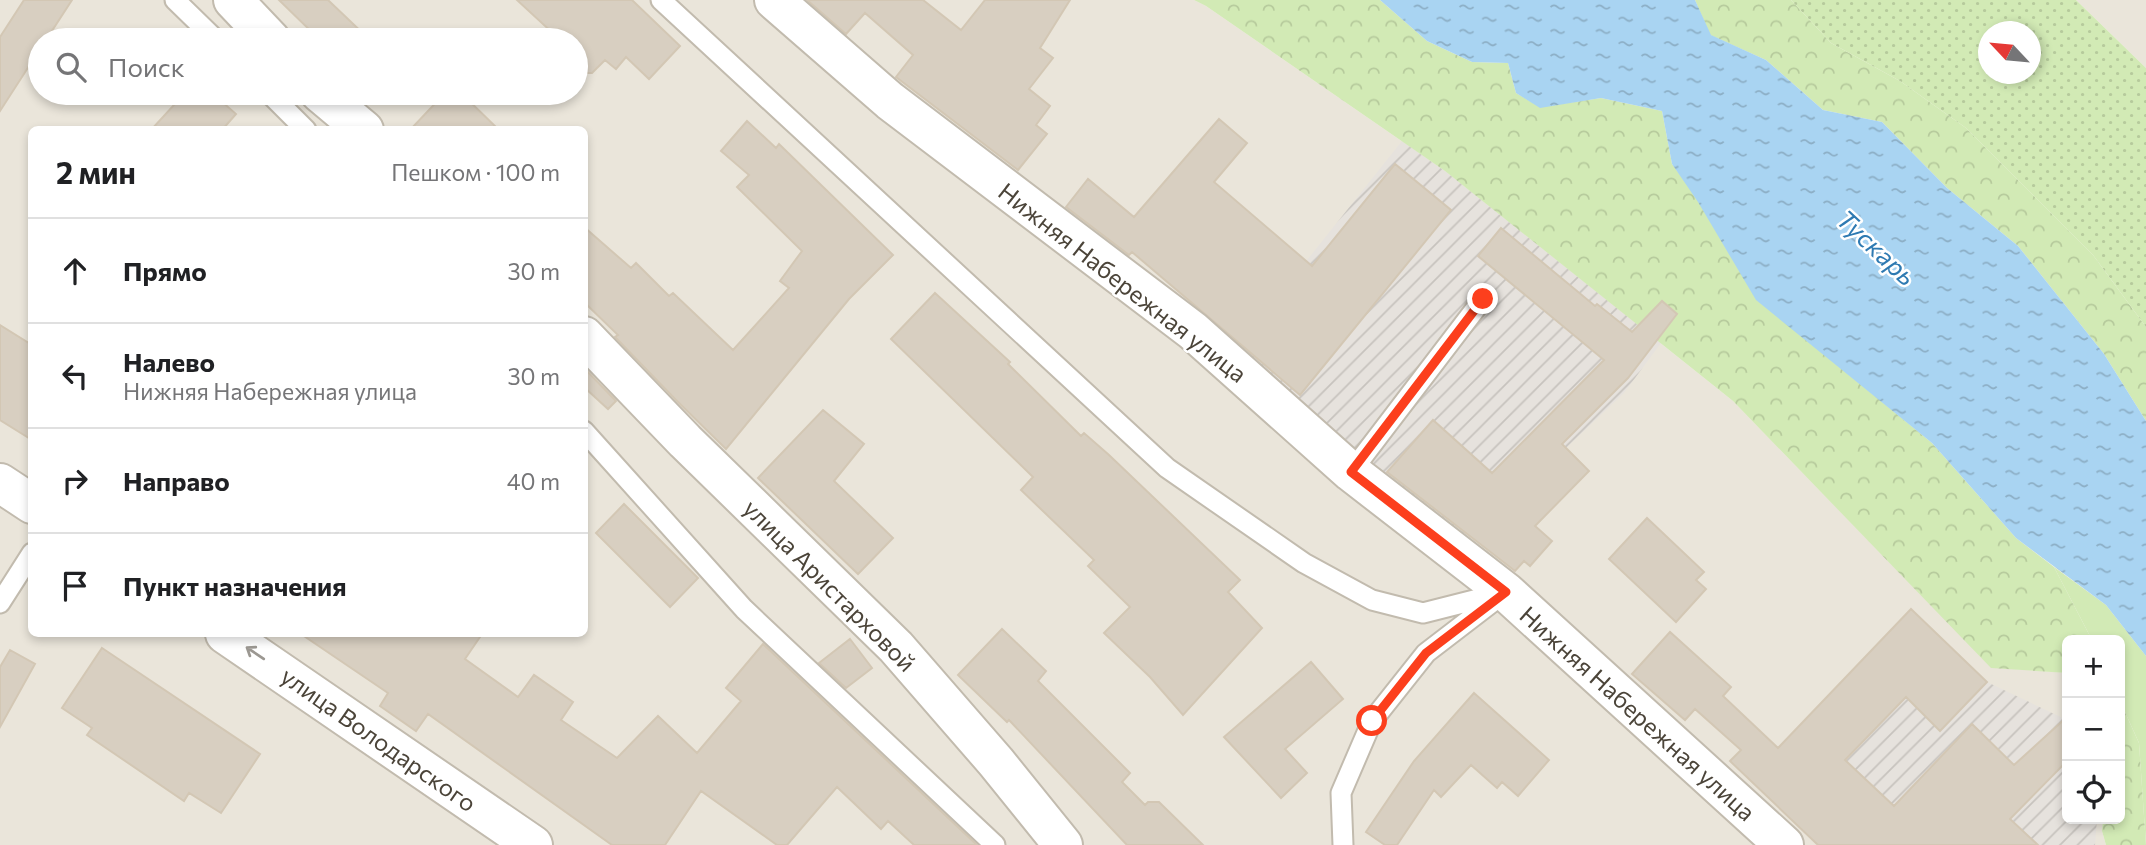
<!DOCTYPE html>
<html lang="ru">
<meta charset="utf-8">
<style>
body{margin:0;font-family:Commissioner,sans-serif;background:#f6f6f6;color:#202124}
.controls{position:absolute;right:21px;bottom:21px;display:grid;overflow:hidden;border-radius:10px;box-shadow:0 4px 10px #0003}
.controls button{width:63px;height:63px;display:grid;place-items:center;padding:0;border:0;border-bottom:2px solid #e0e0e0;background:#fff;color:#202124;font:35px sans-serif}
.compass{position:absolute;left:1978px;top:21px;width:63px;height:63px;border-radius:50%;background:#fff;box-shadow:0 4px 10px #0003;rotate:296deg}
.stop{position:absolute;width:21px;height:21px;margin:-16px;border:5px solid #fc3f1d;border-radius:50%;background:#fff}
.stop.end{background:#fc3f1d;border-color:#fff;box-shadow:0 2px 7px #0008}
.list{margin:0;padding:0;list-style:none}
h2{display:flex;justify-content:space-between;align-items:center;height:91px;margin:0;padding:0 28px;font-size:30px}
h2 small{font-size:23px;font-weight:400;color:#757577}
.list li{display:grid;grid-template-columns:46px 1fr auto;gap:21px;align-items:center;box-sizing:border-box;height:105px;padding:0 28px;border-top:2px solid #e0e0e0}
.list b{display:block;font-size:26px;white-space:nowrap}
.list p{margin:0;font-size:23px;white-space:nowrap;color:#757577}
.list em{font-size:23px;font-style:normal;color:#757577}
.icon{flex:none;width:38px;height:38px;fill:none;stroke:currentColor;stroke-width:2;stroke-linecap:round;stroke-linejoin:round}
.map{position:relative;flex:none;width:2146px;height:845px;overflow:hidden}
.search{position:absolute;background:#fff;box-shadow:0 4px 10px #0003;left:28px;top:28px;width:560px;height:77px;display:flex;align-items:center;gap:18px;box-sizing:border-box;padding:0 24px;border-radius:38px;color:#757577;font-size:26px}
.panel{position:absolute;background:#fff;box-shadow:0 4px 10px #0003;left:28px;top:126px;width:560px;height:511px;border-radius:10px}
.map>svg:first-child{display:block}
.residential{fill:#eae5da;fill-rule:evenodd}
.industrial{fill:url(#industrial-furrows)}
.grass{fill:#d2eab5}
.forest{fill:url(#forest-crowns)}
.park{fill:url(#park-dots);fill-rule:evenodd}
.water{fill:url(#water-ripples)}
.building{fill:#d8cfc1;stroke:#d3c7b4;stroke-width:2}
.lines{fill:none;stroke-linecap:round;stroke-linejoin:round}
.service-casing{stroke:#c2bbae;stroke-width:23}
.minor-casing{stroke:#c2bbae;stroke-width:42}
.tertiary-casing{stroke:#c2bbae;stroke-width:42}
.service{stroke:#fff;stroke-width:19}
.minor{stroke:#fff;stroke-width:38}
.tertiary{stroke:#fff;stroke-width:38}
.oneway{stroke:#9c9892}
.route{stroke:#fc3f1d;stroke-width:9}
.labels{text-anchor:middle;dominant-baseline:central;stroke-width:5;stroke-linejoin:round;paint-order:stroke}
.street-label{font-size:24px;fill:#4b4439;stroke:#fff}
.water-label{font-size:26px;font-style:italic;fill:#2e7ab2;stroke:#fff}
</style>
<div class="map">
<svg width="2146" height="845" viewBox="0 0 2146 845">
<defs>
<pattern id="industrial-furrows" width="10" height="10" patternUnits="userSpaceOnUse" patternTransform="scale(1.75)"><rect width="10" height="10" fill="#e6e2dd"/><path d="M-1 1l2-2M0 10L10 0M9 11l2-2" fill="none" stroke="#c7c3be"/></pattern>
<pattern id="forest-crowns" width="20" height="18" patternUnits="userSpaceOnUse" patternTransform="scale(1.75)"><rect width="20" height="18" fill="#d2eab5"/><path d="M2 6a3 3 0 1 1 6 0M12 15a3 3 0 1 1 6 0" fill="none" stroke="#b6ca9c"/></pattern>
<pattern id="park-dots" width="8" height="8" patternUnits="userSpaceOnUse" patternTransform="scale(1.75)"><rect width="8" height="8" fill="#d2eab5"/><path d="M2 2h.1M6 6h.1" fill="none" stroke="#b6ca9c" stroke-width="1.8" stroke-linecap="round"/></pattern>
<pattern id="water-ripples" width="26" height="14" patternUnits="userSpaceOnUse" patternTransform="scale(1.75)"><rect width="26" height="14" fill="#a9d4f2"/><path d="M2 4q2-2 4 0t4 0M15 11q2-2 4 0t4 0" fill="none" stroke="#8caec5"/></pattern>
</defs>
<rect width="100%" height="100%" fill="#f6f3ec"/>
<path class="residential" d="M0 0H1194L1206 6 1445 171 1733 401 1991 667 2067 673V819H2103L2102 831 2106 845H0ZM40 40H576V93H40ZM32 130H584V634H32Z
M2076 0H2146V68Z"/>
<path class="industrial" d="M1402 141 1445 171 1661 343 1624 393 1464 545 1457 535 1387 473 1378 478 1233 353Z
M1911 609 1987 682 2067 720V819H2097L2095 845H1819L1730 761 1760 731 1778 748Z"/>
<path class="grass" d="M2054 567 2106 605 2146 656V845L2139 743 2120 701V640H2092Z"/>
<path class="forest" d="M1194 0H1380L1427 41 1472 62 1508 63 1516 93 1540 107 1601 98 1662 111 1672 164 1797 332 1932 443 2016 538 2054 567 2092 640H2067V673L1991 668 1733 401 1445 171 1206 6Z
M1695 0H1791L1831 43 1900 81 1966 128 2093 255 2146 327V421L2104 354 2018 246 1947 188 1882 122 1823 110 1766 60 1710 35Z
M2120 701 2139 743 2146 845H2106L2102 831 2103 819H2120Z"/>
<path class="park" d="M1791 0H2076L2146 68V327L2093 255 1966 128 1900 81 1831 43ZM1988 32H2030V74H1988Z"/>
<path class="water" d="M1380 0H1695L1711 35 1766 60 1823 110 1882 122 1947 188 2018 246 2104 354 2146 421V656L2106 605 2016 538 1932 443 1756 300 1698 202 1672 164 1662 111 1601 98 1540 108 1516 93 1508 63 1472 62 1427 41Z"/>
<path class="building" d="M24 0H72L46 40H40V49L0 111V37Z
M279 0H328L370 40H320Z
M517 0H632L680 46 649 79 626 57 616 69 605 60 592 73H581L576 68V40H552L556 36Z
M807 0H923L961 30 985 0H1070L1040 48 1053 58 1029 89 1050 106 1036 125 1047 134 1018 170 896 77 913 55 865 13 846 34Z
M185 93H212L236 114 222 130H151Z
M445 93H461L499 130H410Z
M1219 119 1247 143 1214 182 1312 266 1395 164 1451 210 1300 395 1132 252 1129 255 1066 207 1088 179 1134 217Z
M747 121 776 148 779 144 893 255 849 299 726 449 676 400 615 337 618 335 584 302V227L631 268 636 263 669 296 673 293 733 350 789 288 780 281 802 251 737 187 749 175 721 151Z
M1501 228 1595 306 1597 304 1632 332 1662 301 1677 314 1628 378 1562 444 1589 471 1535 526 1552 541 1530 566 1524 561 1515 571 1387 472 1433 420 1492 473 1604 360 1478 256Z
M935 293 1010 362 1008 364 1081 436 1084 433 1109 455 1240 580 1228 592 1262 628 1183 715 1150 677 1104 633 1130 607 1088 566 1094 560 1021 490 1033 477 891 339Z
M0 325 32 345V440L0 420Z
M586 370 616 401 608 409 584 387Z
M823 410 864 444 834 481 893 538 858 574 758 478Z
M624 504 698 578 670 607 596 533Z
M1647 518 1704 572 1696 580 1706 589 1676 622 1609 559Z
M1911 609 1987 682 1940 731 1906 697 1845 760 1894 806 1972 724 2014 765 2067 717V761L2010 819 2038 845H1818L1730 761 1741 750 1695 709 1685 720 1632 674 1670 632 1731 687 1723 696 1778 748Z
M1002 629 1046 671 1038 681 1130 773 1122 782 1145 805 1148 802H1159L1203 845H1127L1009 720 1007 722 958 675Z
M301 634H482L465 659 518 697 534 675 573 702 561 720 617 758 658 716 697 753 741 701 726 688 763 644 977 845H914L888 821 881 829 837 787 787 845H777L701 791 665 845H612L428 714 416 731 380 706 388 693Z
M850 639 872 668 846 688 819 663Z
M102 648 260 754 221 813 189 793 184 801 87 735 92 728 62 708Z
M10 650 35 664 0 727V667Z
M1311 662 1343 699 1285 749 1307 773 1281 798 1224 737Z
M1474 693 1549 760 1518 796 1502 782 1497 788 1471 765 1441 797 1434 790 1397 845H1385L1366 832 1414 761Z"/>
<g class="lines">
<defs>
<path id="service" d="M175 0 216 40
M661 0 1167 468 1304 563 1372 600 1423 613 1506 592
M269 93 306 130
M584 431 744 609 995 845
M1351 472 1483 299
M0 603 32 553
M1343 845 1341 793 1372 721 1426 653 1499 597"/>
<path id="minor" d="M233 0 271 40
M774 0 890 101 1193 331 1351 472 1506 592 1784 845
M320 93 364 130
M584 336 685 441 896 647 996 762 1063 845"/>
<path id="tertiary" d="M0 483 32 504
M225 634 533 845"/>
</defs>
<use href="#service" class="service-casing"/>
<use href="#minor" class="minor-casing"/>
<use href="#tertiary" class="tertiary-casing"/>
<use href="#service" class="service"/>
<use href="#minor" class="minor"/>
<use href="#tertiary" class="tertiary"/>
</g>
<defs><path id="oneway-shaft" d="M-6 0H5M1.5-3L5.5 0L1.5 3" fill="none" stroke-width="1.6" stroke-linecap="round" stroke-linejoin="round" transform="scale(1.75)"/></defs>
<use class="oneway" href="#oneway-shaft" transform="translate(255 653) rotate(-146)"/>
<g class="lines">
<path class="route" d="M1372 721 1426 653 1506 592 1351 472 1483 299"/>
</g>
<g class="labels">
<g class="street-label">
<text transform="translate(1123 282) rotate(38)">Нижняя Набережная улица</text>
<text transform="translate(830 585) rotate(45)">улица Аристарховой</text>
<text transform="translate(1638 713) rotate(42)">Нижняя Набережная улица</text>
<text transform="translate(379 739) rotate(35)">улица Володарского</text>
</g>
<g class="water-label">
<text transform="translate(1877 247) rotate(43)">Тускарь</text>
</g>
</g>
</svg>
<div class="controls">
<button>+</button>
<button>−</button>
<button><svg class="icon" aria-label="locate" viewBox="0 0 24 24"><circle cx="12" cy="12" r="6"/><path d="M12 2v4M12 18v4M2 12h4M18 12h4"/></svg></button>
</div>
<svg class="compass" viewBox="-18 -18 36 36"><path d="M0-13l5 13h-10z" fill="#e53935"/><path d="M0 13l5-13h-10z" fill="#757577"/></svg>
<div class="stop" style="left:1372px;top:721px"></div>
<div class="stop end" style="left:1483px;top:299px"></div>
<div class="search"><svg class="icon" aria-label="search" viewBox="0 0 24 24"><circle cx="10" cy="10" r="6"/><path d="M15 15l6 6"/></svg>Поиск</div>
<section class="panel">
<h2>2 мин<small>Пешком · 100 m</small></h2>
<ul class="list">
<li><svg class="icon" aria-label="ahead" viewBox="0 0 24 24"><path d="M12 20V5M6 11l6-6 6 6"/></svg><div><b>Прямо</b></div><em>30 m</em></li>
<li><svg class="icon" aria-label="left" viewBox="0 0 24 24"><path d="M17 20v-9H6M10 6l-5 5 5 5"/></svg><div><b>Налево</b><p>Нижняя Набережная улица</p></div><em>30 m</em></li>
<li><svg class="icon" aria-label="right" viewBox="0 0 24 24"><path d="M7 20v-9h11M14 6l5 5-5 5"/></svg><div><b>Направо</b></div><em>40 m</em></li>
<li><svg class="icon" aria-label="arrive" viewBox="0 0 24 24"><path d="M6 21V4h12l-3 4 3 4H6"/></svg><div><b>Пункт назначения</b></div></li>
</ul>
</section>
</div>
